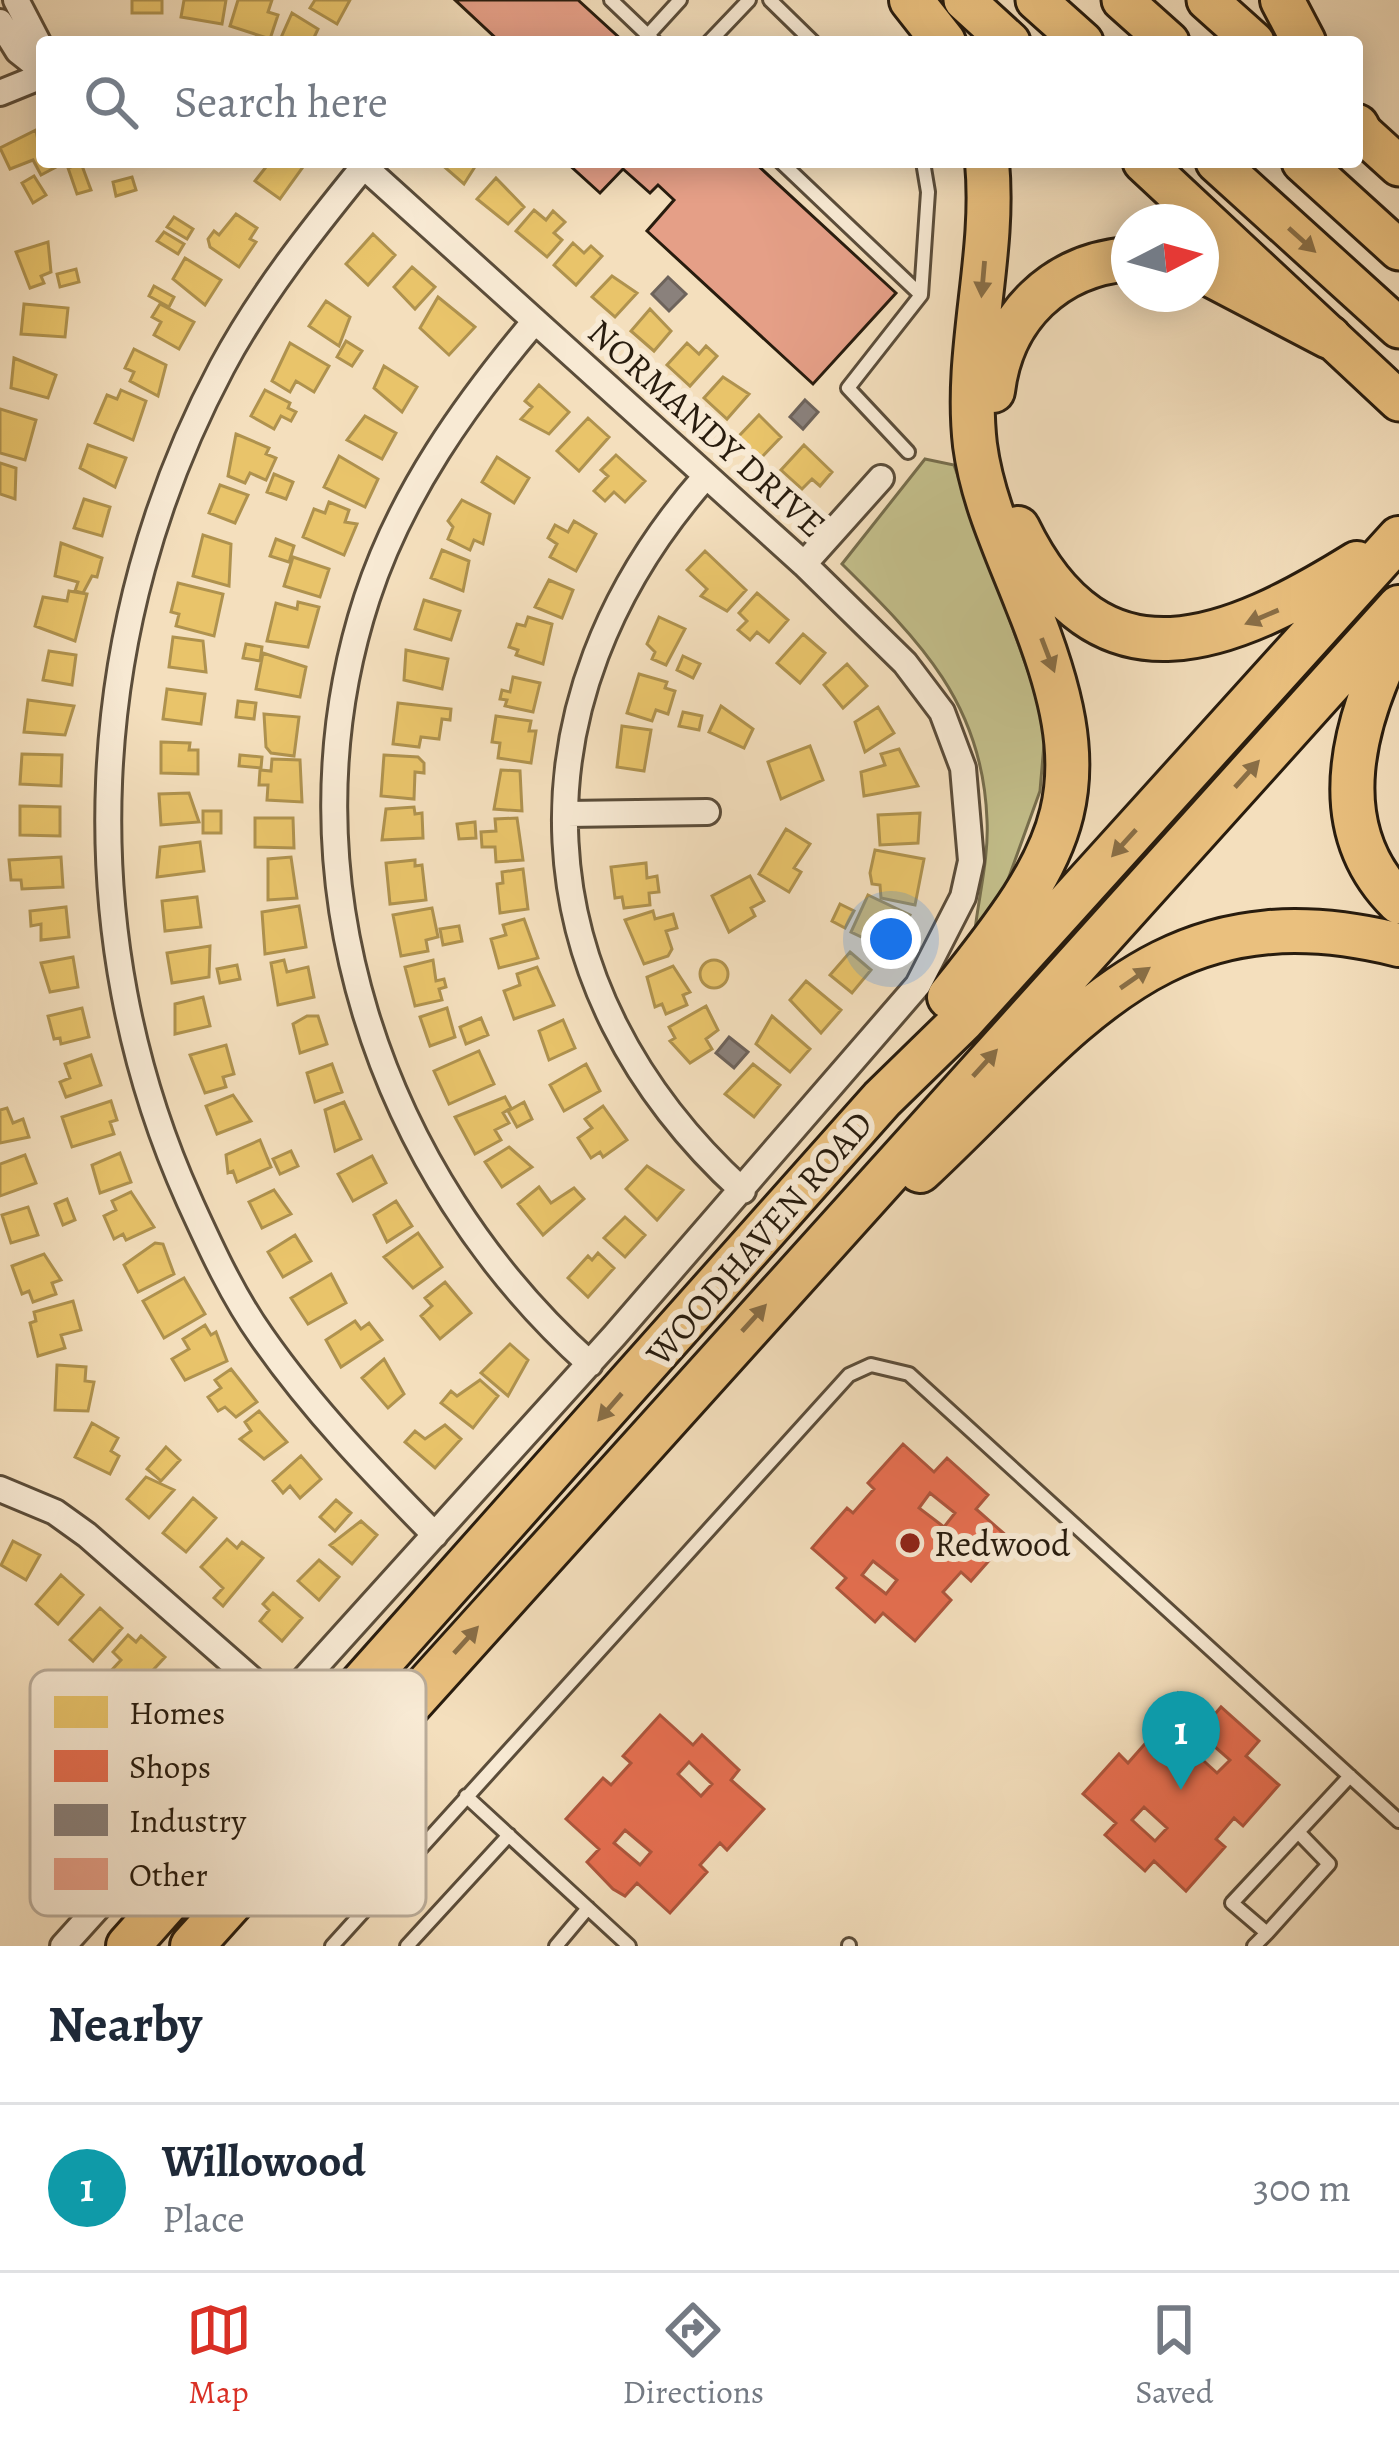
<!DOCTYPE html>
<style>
body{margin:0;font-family:Alegreya,serif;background:#f6f6f7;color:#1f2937}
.compass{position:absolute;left:1111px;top:204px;width:108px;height:108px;border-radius:50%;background:#fff;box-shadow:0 6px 30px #0003;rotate:84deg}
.you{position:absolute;left:891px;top:939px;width:42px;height:42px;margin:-30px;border:9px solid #fff;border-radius:50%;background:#1a73e8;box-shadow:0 0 0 18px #1a73e833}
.badge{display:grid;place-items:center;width:78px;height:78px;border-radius:50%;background:#d93025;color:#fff;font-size:39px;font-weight:700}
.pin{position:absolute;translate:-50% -99px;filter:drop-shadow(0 3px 6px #0008)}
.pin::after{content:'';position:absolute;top:63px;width:42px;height:36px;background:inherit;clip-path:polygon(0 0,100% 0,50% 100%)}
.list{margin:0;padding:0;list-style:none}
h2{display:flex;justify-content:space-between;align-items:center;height:156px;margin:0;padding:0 48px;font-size:51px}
h2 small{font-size:39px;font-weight:400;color:#747a83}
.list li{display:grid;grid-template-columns:78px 1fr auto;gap:36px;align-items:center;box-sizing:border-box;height:168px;padding:0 48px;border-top:3px solid #e0e1e3}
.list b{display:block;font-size:45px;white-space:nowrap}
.list p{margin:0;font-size:39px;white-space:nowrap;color:#747a83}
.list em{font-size:39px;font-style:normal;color:#747a83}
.icon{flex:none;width:66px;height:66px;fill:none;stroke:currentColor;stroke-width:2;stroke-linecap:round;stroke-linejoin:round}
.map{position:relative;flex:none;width:1399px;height:1946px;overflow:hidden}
.search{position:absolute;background:#fff;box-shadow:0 6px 30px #0003;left:36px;right:36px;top:36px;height:132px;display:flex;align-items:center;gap:30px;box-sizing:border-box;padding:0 42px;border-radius:12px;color:#747a83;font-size:45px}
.sheet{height:324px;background:#fff}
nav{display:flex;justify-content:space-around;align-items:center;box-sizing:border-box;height:168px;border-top:3px solid #e0e1e3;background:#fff;font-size:33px;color:#747a83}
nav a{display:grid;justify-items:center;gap:6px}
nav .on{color:#d93025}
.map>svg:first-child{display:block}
.green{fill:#c4c08c;stroke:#766e4d;stroke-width:3}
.homes{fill:#e9c46a;stroke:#af924e;stroke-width:3}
.shops{fill:#e76f51;stroke:#ae563d;stroke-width:3;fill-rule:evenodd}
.industry{fill:#8a817c;stroke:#6d635b;stroke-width:3}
.building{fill:#e59f87;stroke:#281c0e;stroke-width:3}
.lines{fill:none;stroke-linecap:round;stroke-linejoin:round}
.service-casing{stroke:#5b4d3a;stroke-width:18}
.minor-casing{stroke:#5b4d3a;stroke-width:30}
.trunk-casing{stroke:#281c0e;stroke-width:45}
.motorway-casing{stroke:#281c0e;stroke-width:48}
.service{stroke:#f8ead4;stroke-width:12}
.minor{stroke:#f8ead4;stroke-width:24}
.trunk{stroke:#eac07e;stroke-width:39}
.motorway{stroke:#eac07e;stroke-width:42}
.oneway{fill:#896e46}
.poi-dot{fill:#8f2418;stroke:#f8ead4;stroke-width:4.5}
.labels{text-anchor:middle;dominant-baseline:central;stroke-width:12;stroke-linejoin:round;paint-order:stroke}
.street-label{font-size:36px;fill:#281c0e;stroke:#f8ead4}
.poi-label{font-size:36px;fill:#281c0e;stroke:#f8ead4;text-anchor:start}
.key{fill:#f8ead4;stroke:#baac99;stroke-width:3}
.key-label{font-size:33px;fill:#281c0e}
</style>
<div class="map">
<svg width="1399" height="1946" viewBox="0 0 1399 1946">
<rect width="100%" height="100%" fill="#f4dfbd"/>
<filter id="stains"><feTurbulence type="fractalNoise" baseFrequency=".00167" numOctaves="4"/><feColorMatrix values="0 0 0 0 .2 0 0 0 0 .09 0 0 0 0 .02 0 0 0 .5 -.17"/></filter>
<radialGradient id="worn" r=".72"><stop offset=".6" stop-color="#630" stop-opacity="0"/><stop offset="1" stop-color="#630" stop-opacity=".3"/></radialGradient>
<path class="green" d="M925 459 954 465 1046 721 1040 791 1001 899 975 930C979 895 989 856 987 820 983 704 920 641 842 564Z"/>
<path class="homes" d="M132 0H162V13H132Z
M184 0H226L222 24 181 17Z
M238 0H272L268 12 278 15 270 39 230 26Z
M315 0H350L337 24 310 8Z
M292 13 318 29 312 42 280 40Z
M36 130 42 162 56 167 41 175 33 160 10 169 0 148Z
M259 162H295L303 167 280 199 255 181 266 167Z
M478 162 464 184 441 164 443 162Z
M81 163 91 190 77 194 68 168Z
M34 176 46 195 33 203 22 183Z
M132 177 136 190 116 196 113 182Z
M496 178 524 207 508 224 477 199Z
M534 210 546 220 553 211 565 222 554 233 562 240 547 257 516 231Z
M236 214 257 228 250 239 256 242 239 267 210 247 208 239 214 231 219 235Z
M174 217 193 229 187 239 167 227Z
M164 232 184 244 178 254 157 241Z
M373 234 395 255 368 285 346 264Z
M48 242 51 272 41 276 44 283 30 288 16 252Z
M573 243 584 253 591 246 602 256 576 285 554 265Z
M185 258 221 280 205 305 173 279Z
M412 267 435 287 415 309 394 287Z
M76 269 79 282 60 287 57 274Z
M612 276 637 293 615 317 592 297Z
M154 286 174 297 169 307 149 296Z
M438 297 475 327 449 355 420 328Z
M326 301 350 317 339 346 309 326Z
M24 304 68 308 65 337 21 334Z
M160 304 194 322 179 349 154 335 161 322 152 317Z
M650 309 671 331 654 351 631 331Z
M346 341 362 351 352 366 337 357Z
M290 343 329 366 314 392 296 381 290 392 272 381Z
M687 343 699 354 706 346 717 356 690 386 667 365Z
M134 349 166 365 158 396 130 381 134 372 125 368Z
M14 358 56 375 48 398 11 388Z
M384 366 417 387 402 412 374 388Z
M723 377 749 394 727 419 704 398Z
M539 385 569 412 549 434 521 419 532 407 525 401Z
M121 390 146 401 133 440 95 423 107 395 117 399Z
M265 390 290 403 288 408 296 412 291 421 281 416 274 429 251 416Z
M0 409 36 420 25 460 0 453Z
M759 415 781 437 760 459 738 437Z
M365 416 396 433 382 459 347 440Z
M588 418 609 437 579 471 557 451Z
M236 434 269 448 266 454 276 458 266 480 250 473 245 483 228 476Z
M88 445 126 458 115 487 80 468Z
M804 445 832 472 820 486 812 479 802 489 781 470Z
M616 455 645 481 625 502 614 492 605 501 594 491 608 476 601 470Z
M339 456 378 479 365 507 324 487Z
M497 457 529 478 514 503 482 482Z
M0 463 16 468 15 499 0 494Z
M274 474 293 482 286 499 267 492Z
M220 485 248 495 235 523 209 513Z
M84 499 110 507 102 536 74 528Z
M462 500 490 514 483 544 474 540 470 550 448 539 453 527 448 521Z
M329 502 349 510 345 522 357 524 344 555 303 537 314 509 325 513Z
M574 521 596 534 576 571 550 557 557 544 548 538 555 525 568 532Z
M203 535 231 544 229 586 193 576Z
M276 539 294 546 289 562 270 556Z
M61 543 102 558 97 577 92 576 83 593 75 591 78 582 55 576Z
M442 550 469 561 463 591 431 578Z
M705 551 746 590 727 611 701 596 707 589 687 570Z
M293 557 329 569 320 597 284 586Z
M549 580 573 590 562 618 535 607Z
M178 583 223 594 214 636 176 626 179 614 171 612Z
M69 591 87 594 75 641 35 626 43 597 67 601Z
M757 593 788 620 769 642 757 632 750 640 738 630 747 621 739 613Z
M424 600 460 611 451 640 415 629Z
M298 602 319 607 308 647 267 641 276 603 297 609Z
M528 617 552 624 543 664 516 655 518 650 509 647 517 624 525 626Z
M659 617 685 629 666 665 652 659 655 652 647 644Z
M803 634 825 653 800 683 777 663Z
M173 637 203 641 206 672 169 667Z
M246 644 262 647 260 661 243 658Z
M406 650 448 659 442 689 404 680Z
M49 651 76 655 72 685 43 680Z
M263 653 306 667 300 697 256 689Z
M683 656 700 664 693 678 677 670Z
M847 664 867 686 843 708 824 685Z
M639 674 667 682 665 688 675 691 668 714 656 710 652 721 627 713Z
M513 677 540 683 533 712 505 706 507 700 500 699 502 690 510 692Z
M167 689 205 694 201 724 163 719Z
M28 700 74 706 65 735 24 732Z
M238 701 256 703 254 719 236 717Z
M398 703 451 709 450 720 442 719 439 739 421 737 419 747 393 744Z
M721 706 753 729 744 748 709 732Z
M878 707 894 733 865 752 855 722Z
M683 712 702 716 699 730 679 726Z
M264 714 299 717 294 756 271 753 266 747Z
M496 716 531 721 529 731H536L531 763 498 758 500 743 492 742Z
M622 726 651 730 644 771 617 767Z
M161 742 190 743 189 750H198V774L161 773Z
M810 746 823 780 781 799 768 762Z
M899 749 918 786 864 796 861 772 885 765 881 754Z
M22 754 62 755 61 786 20 784Z
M240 755 262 757 261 768 239 766Z
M384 755 418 757 424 763V773L415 772 414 799 381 796Z
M272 759 300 760 302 802 267 800 268 785H259L260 770 271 771Z
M501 770 520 771 522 811 494 809Z
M189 793 199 822 161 825 159 794Z
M20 806 60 807V836L20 835Z
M414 807 415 814 422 813 423 838 382 840 386 809Z
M203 811H221V833H203Z
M920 813 918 843 880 845 878 815Z
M255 818H293L294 848 255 847Z
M517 818 523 860 496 862 495 847H482L481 832 496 831 495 819Z
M475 822 476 838 459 839 457 824Z
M786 829 810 844 794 868 801 872 789 892 759 874Z
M200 842 204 871 157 877 160 847Z
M875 850 924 859 915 905 881 898 880 885 872 884 870 873Z
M61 857 63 887 22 889 21 880H11L9 860Z
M291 857 297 898 268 900V859Z
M415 860V866L422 865 426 900 390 904 386 863Z
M646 863 647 878 657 876 659 892 649 893 650 905 624 908 622 897 615 898 611 867Z
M523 869 528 909 500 913 497 884 503 883 502 872Z
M750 876 764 901 751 908 755 916 729 932 712 896Z
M868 895 910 915 893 952 851 932Z
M197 897 201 927 165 931 162 901Z
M840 904 854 911 845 928 832 921Z
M299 906 306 947 265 954 262 912Z
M66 907 69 937 41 940V924L31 926 30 911Z
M432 908 438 937 426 940 428 951 401 956 393 915Z
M653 911 655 919 673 914 677 928 666 931 672 949 668 956 644 964 625 920Z
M524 919 538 958 499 968 491 939 506 935 503 925Z
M459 926 462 941 443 945 440 929Z
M210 946 209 977 172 983 167 953Z
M850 952 871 970 852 993 830 975Z
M73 957 78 987 50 992 41 963Z
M700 974a14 14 0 1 1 28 0a14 14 0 1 1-28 0Z
M284 960 287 972 308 967 314 997 278 1005 271 963Z
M433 960 436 981 444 979 446 987 439 989 442 1000 415 1006 405 967Z
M237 965 240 979 220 983 217 969Z
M673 966 690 992 683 995 687 1005 666 1014 662 1004 655 1007 647 977Z
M537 967 554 1005 514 1019 504 991 520 985 517 974Z
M806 981 841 1010 821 1033 790 1000Z
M203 997 210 1026 175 1034V1004Z
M706 1006 718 1030 706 1039 712 1049 690 1063 670 1041 675 1038 669 1027Z
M82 1008 89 1037 61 1044 60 1038 54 1039 48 1016Z
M447 1008 455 1037 430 1046 420 1017Z
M307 1016H318L327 1044 300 1053 293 1024Z
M772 1016 810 1049 790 1072 756 1044Z
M481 1018 488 1035 466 1044 460 1027Z
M563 1020 575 1048 549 1060 539 1031Z
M226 1045 234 1074 223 1077 226 1087 205 1093 190 1055Z
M479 1051 494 1084 449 1104 434 1071Z
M91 1055 101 1085 66 1097 60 1082 70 1078 65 1064Z
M332 1064 342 1092 315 1102 307 1073Z
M586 1064 600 1091 564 1111 550 1085Z
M753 1064 780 1085 754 1117 725 1094Z
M233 1095 251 1121 217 1134 206 1106Z
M505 1097 511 1108 503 1113 509 1123 495 1130 501 1140 475 1154 455 1117Z
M111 1101 117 1120 110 1122 114 1134 72 1147 62 1117Z
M344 1102 361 1139 335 1151 325 1110Z
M524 1102 532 1119 517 1127 508 1111Z
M603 1106 627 1140 603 1157 600 1152 591 1158 578 1138 592 1128 585 1119Z
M7 1108 13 1123 23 1119 29 1137 0 1143V1110Z
M260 1140 271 1167 237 1182 233 1171 228 1173 226 1155Z
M509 1147 532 1167 502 1187 485 1162Z
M291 1151 298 1166 280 1174 273 1159Z
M120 1153 131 1182 100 1193 92 1165Z
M25 1155 36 1183 0 1196V1164Z
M372 1156 386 1183 353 1201 338 1174Z
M647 1166 683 1190 657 1220 626 1189Z
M539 1187 551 1203 574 1188 584 1199 543 1235 518 1204Z
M274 1190 291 1214 262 1228 249 1202Z
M131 1192 154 1227 126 1240 123 1234 114 1239 104 1216 116 1210 112 1201Z
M67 1199 75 1220 63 1225 55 1204Z
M396 1201 412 1226 387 1242 374 1215Z
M28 1207 38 1235 11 1243 2 1215Z
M625 1217 645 1235 625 1257 604 1238Z
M418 1233 442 1267 413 1288 384 1257Z
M295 1235 311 1261 283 1277 268 1252Z
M155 1243 163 1244 174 1274 138 1292 124 1265Z
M598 1253 614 1268 588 1297 568 1278 588 1256 592 1260Z
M44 1254 61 1280 52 1283 56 1294 33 1302 29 1291 22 1294 12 1266Z
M331 1274 346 1303 308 1324 291 1298Z
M184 1278 205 1314 164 1338 143 1301Z
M445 1282 471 1313 440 1339 421 1316 432 1306 425 1298Z
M73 1301 81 1330 61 1335 65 1348 38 1356 30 1323 36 1321 34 1312Z
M355 1321 361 1329 369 1323 382 1340 341 1367 326 1340Z
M205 1325 211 1335 216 1332 227 1361 185 1380 172 1359 189 1349 183 1339Z
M510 1344 528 1360 508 1396 481 1373Z
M384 1359 404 1394 388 1408 362 1378Z
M57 1365 86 1367 85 1381 94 1382 88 1411 55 1410Z
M231 1369 257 1402 236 1417 225 1407 218 1411 208 1397 221 1388 215 1380Z
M480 1380 498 1396 473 1428 441 1403 451 1391 457 1396Z
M259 1411 287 1442 264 1459 240 1439 251 1431 245 1422Z
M92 1423 118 1438 111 1451 119 1456 110 1474 75 1457Z
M445 1425 461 1439 435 1468 405 1442 415 1431 425 1439Z
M166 1447 180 1460 161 1481 147 1469Z
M301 1456 321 1479 300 1498 290 1486 283 1493 273 1481Z
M146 1477 174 1490 149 1518 127 1499Z
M193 1498 216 1518 186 1552 163 1533Z
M336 1500 351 1513 335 1531 320 1517Z
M361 1521 377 1535 352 1564 330 1545Z
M227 1539 237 1548 242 1542 263 1558 223 1606 214 1598 223 1588 201 1567Z
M13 1541 40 1555 26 1580 1 1565Z
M319 1560 339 1577 319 1600 298 1581Z
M61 1575 83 1595 58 1624 36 1604Z
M273 1593 302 1618 282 1641 260 1621 269 1610 263 1604Z
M100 1608 122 1628 93 1661 70 1640Z
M128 1635 136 1642 141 1636 165 1657 132 1693 109 1673 121 1660 113 1652Z"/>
<path class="shops" d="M903 1444 934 1472 947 1458 988 1495 976 1509 1009 1538 971 1581 961 1572 943 1592 951 1600 915 1641 883 1613 875 1622 837 1588 846 1578 812 1548 847 1508 853 1513 874 1489 868 1483ZM930 1493 955 1513 944 1527 919 1508ZM873 1561 897 1580 886 1594 862 1575Z
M1178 1693 1209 1721 1221 1707 1259 1741 1246 1756 1279 1785 1243 1826 1234 1818 1216 1839 1225 1847 1186 1891 1154 1861 1145 1871 1105 1835 1116 1823 1083 1794 1119 1754 1128 1763 1151 1737 1145 1731ZM1206 1739 1230 1760 1217 1773 1194 1752ZM1144 1807 1167 1828 1155 1841 1132 1820Z
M660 1715 693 1745 702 1735 739 1770 731 1780 764 1809 727 1850 720 1843 700 1865 707 1872 670 1913 637 1883 625 1896 613 1889 587 1862 599 1849 566 1819 603 1778 611 1785 631 1763 623 1756ZM689 1762 712 1784 701 1796 678 1774ZM625 1830 651 1852 640 1865 614 1843Z"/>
<path class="industry" d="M668 277 686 294 669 311 652 294Z
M805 400 818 412 803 429 790 417Z
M729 1037 748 1052 734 1068 716 1053Z"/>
<path class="building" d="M455 0H578L624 42H500Z
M566 162H754L896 293 813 384 647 231 674 200 658 185 650 193 623 169 600 193Z"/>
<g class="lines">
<defs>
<path id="service" d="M611 0 655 42
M770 0 813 42
M648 35 680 0
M709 42 749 0
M781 162 921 295 848 388 908 452
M921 295 928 192 923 162
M466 1796 629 1946
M1298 1832 1329 1864 1267 1933 1232 1903 1350 1776
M332 1946 849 1375 871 1365 909 1374 1399 1821
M407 1946 509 1835
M556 1946 588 1908
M849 1946V1945
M1254 1946 1267 1933"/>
<path id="minor" d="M16 0 42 50
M0 22 18 51 42 70
M0 93 42 76
M364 166C312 230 261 294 222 367 85 624 69 933 189 1200 210 1246 232 1295 262 1337 313 1410 373 1472 435 1535
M535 321C465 404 401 494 367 598 277 874 379 1175 590 1364
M706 476C506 703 519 987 743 1191
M804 564 881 478
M567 814 707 812
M0 1489 55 1512 87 1535 282 1706
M63 1946 615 1335 918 985 963 897 971 861 963 768 942 712 905 663 804 564 359 162"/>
<path id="trunk" d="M964 0 1010 42
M1036 0 1083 42
M1122 0 1169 42
M1207 0 1254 42
M1357 128 1399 166
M1143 162 1399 401
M1216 162 1399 328
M1302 162 1399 250"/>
<path id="motorway" d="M911 0 944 42
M1282 0 1304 42
M1357 126 1359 130
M1201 270 1329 337
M993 391C1002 316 1055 265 1129 259
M1018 528C1101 699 1231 641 1357 563
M1399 631C1355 716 1321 825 1399 902
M949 997C1070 846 1103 790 1026 601 1006 550 982 499 975 445 964 351 996 256 987 162
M920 1171C1076 1025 1162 886 1399 945
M128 1946 882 1099 963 1020 1399 538
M192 1946 1399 607"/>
</defs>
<use href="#service" class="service-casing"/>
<use href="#minor" class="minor-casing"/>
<use href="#trunk" class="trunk-casing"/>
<use href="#motorway" class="motorway-casing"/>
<use href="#service" class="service"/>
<use href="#minor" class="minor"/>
<use href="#trunk" class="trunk"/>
<use href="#motorway" class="motorway"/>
</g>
<defs><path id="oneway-solid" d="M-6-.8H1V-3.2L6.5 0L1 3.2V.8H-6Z" transform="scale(3)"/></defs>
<g class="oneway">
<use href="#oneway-solid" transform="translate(1302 240) rotate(42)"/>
<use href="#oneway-solid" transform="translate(983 279) rotate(95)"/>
<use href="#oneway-solid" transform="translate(1262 617) rotate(157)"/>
<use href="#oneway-solid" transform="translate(1048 655) rotate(69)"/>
<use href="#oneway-solid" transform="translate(1247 774) rotate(-48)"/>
<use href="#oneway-solid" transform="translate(1124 843) rotate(132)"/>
<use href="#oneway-solid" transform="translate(1135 978) rotate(-35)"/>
<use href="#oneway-solid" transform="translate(985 1063) rotate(-48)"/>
<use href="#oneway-solid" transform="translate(754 1318) rotate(-48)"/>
<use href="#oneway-solid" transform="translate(610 1407) rotate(131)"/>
<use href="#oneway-solid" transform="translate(466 1640) rotate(-48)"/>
</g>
<circle class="poi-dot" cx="910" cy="1543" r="12"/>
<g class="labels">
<g class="street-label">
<text transform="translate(707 428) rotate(42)">NORMANDY DRIVE</text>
<text transform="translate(759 1238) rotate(-49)">WOODHAVEN ROAD</text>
</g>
<g class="poi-label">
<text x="934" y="1543">Redwood</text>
</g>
</g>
<rect x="30" y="1670" width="396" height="246" rx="18" class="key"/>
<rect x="54" y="1696" width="54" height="32" fill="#e9c46a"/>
<rect x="54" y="1750" width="54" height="32" fill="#e76f51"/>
<rect x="54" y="1804" width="54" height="32" fill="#8a817c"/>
<rect x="54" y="1858" width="54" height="32" fill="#e59f87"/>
<g class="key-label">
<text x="129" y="1724">Homes</text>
<text x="129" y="1778">Shops</text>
<text x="129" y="1832">Industry</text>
<text x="129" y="1886">Other</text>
</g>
<rect width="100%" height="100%" filter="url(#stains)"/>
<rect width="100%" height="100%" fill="url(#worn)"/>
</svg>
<svg class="compass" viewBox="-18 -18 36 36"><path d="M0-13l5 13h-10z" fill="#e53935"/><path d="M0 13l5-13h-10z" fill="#747a83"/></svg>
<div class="you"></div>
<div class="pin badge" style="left:1181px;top:1790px;background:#0f9aa8">1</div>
<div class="search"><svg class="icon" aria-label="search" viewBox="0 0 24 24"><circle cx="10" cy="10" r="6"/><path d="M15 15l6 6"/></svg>Search here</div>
</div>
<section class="sheet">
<h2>Nearby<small></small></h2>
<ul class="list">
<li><span class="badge" style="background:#0f9aa8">1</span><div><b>Willowood</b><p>Place</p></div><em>300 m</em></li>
</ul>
</section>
<nav>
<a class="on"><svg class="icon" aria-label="map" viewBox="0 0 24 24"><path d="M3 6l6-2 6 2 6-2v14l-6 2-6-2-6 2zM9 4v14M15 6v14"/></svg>Map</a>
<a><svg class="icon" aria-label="directions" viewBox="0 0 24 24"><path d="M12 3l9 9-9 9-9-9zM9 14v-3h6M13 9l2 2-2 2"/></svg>Directions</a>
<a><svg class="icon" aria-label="saved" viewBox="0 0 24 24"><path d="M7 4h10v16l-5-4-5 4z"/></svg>Saved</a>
</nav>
